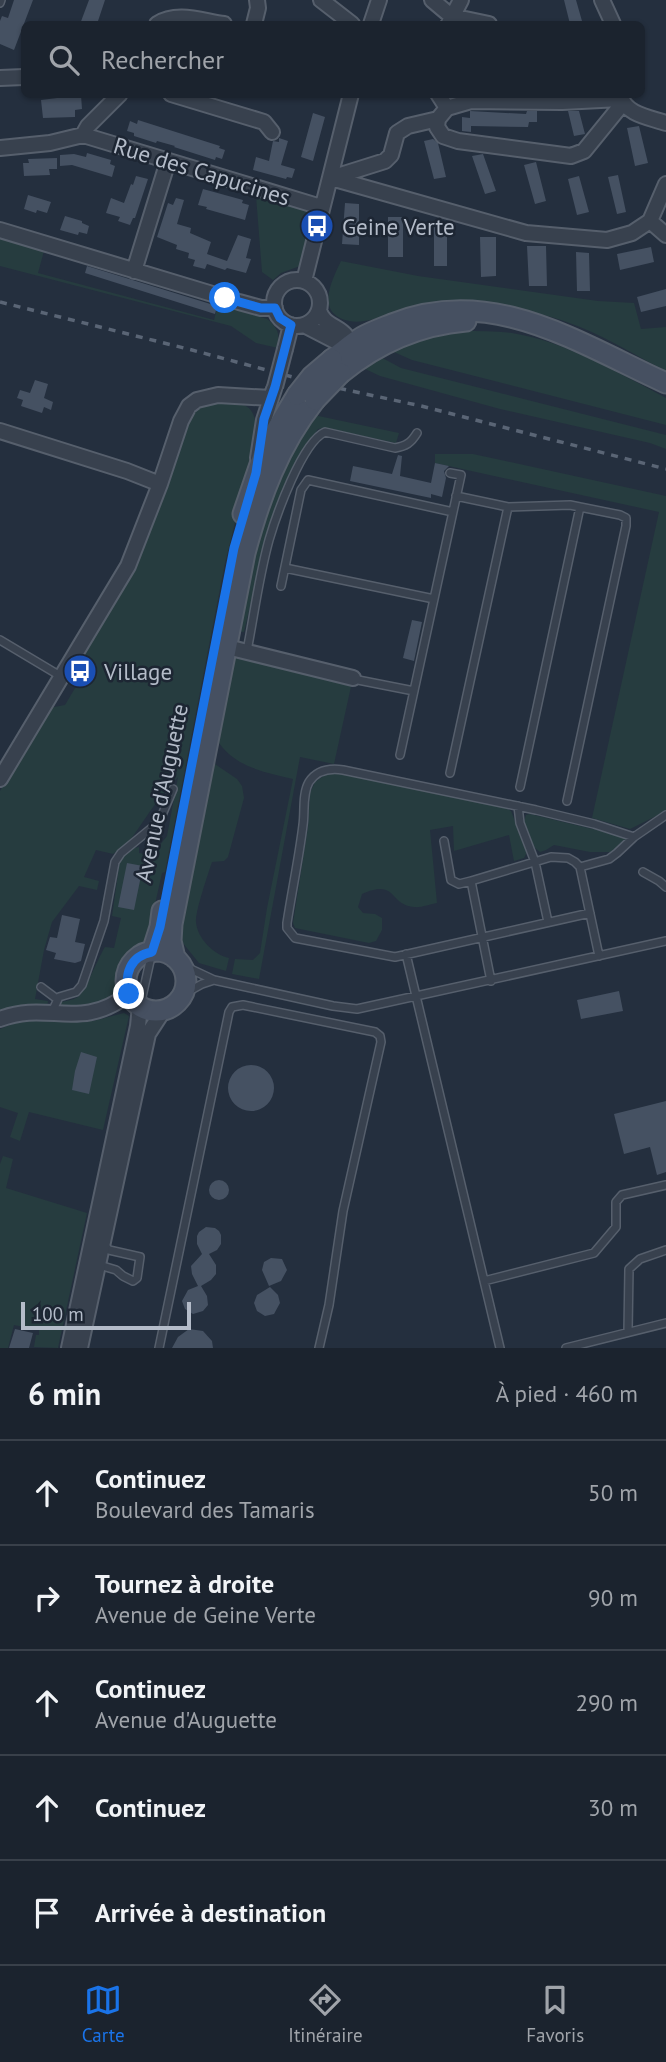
<!DOCTYPE html>
<html lang="fr">
<meta charset="utf-8">
<style>
body{margin:0;font-family:"PT Sans",sans-serif;background:#282f3a;color:#f1f3f6}
.scale{position:absolute;left:21px;bottom:18px;width:170px;box-sizing:border-box;padding-left:7px;border:4px solid #b4bcc9;border-top:0;font-size:19px;line-height:24px;white-space:nowrap;color:#b4bcc9;-webkit-text-stroke:5px #1d2633;paint-order:stroke}
.stop{position:absolute;width:21px;height:21px;margin:-16px;border:5px solid #1a73e8;border-radius:50%;background:#fff}
.stop.end{background:#1a73e8;border-color:#fff;box-shadow:0 2px 7px #0008}
.list{margin:0;padding:0;list-style:none}
h2{display:flex;justify-content:space-between;align-items:center;height:91px;margin:0;padding:0 28px;font-size:30px}
h2 small{font-size:23px;font-weight:400;color:#a0a4aa}
.list li{display:grid;grid-template-columns:46px 1fr auto;gap:21px;align-items:center;box-sizing:border-box;height:105px;padding:0 28px;border-top:2px solid #39404a}
.list b{display:block;font-size:26px;white-space:nowrap}
.list p{margin:0;font-size:23px;white-space:nowrap;color:#a0a4aa}
.list em{font-size:23px;font-style:normal;color:#a0a4aa}
.icon{flex:none;width:38px;height:38px;fill:none;stroke:currentColor;stroke-width:2;stroke-linecap:round;stroke-linejoin:round}
.map{position:relative;flex:none;width:666px;height:1348px;overflow:hidden}
.search{position:absolute;background:#1b232e;box-shadow:0 2px 5px #0004;left:21px;right:21px;top:21px;height:77px;display:flex;align-items:center;gap:18px;box-sizing:border-box;padding:0 24px;border-radius:10px;color:#a0a4aa;font-size:26px}
.sheet{height:616px;background:#1b232e}
nav{display:flex;justify-content:space-around;align-items:center;box-sizing:border-box;height:98px;border-top:2px solid #39404a;background:#1b232e;font-size:19px;color:#a0a4aa}
nav a{display:grid;justify-items:center;gap:4px}
nav .on{color:#1a73e8}
.map>svg:first-child{display:block}
.green{fill:#263c3f}
.building{fill:#455162}
.lines{fill:none;stroke-linecap:round;stroke-linejoin:round}
.lane-casing{stroke:#565f6c;stroke-width:10}
.street-casing{stroke:#565f6c;stroke-width:18}
.secondary-casing{stroke:#565f6c;stroke-width:23}
.lane{stroke:#38414e;stroke-width:7}
.street{stroke:#38414e;stroke-width:14}
.secondary{stroke:#465061;stroke-width:19}
.rail{stroke:#5a6575;stroke-width:3.5;stroke-dasharray:7 7;stroke-linecap:butt}
.street-bridge-casing{stroke:#565f6c;stroke-width:18;stroke-linecap:butt}
.secondary-bridge-casing{stroke:#565f6c;stroke-width:23;stroke-linecap:butt}
.street-bridge{stroke:#38414e;stroke-width:14}
.secondary-bridge{stroke:#465061;stroke-width:19}
.route{stroke:#1a73e8;stroke-width:9}
.labels{text-anchor:middle;dominant-baseline:central;stroke-width:5;stroke-linejoin:round;paint-order:stroke}
.street-label{font-size:23px;fill:#b4bcc9;stroke:#1d2633}
.poi-label{font-size:23px;fill:#b4bcc9;stroke:#1d2633;text-anchor:start}
</style>
<div class="map">
<svg width="666" height="1348" viewBox="0 0 666 1348">
<rect width="100%" height="100%" fill="#242f3e"/>
<path class="green" d="M262 194 314 210 300 266 281 273 273 280 262 272 256 196 260 197Z
M0 238 44 251 38 273 214 320 218 304 267 319C278 327 280 335 278 348L256 343 231 326 0 266Z
M341 261 418 276 598 301 634 303 641 329 666 327V371C638 357 610 339 580 327 541 311 497 303 455 303 443 302 429 303 417 305 393 309 365 330 340 318 317 307 334 276 341 261Z
M463 331C479 331 496 331 512 333 567 342 617 372 666 398V425L412 360 387 349 421 338Z
M375 354 401 368 666 435V449L650 443 500 409 380 376 359 366Z
M215 400C245 402 258 404 256 438L225 563 165 872 162 873 147 940C132 949 117 960 117 979 116 987 118 989 115 996L84 1009 61 1008V1002C66 1001 73 1000 78 997 85 992 98 958 105 947L114 948 121 918 112 916 120 860 126 853 134 848 139 847V853L152 855 167 836 178 777 153 807 129 842 113 854 96 850 84 877 99 881 97 890 79 886 52 922 44 950 35 999 48 1001 47 1008 0 1015V791L49 708 65 705 87 668 80 656 187 420C195 407 201 403 215 400Z
M309 414 399 433 396 443 325 428 318 429 293 466 265 543 244 632 237 631 259 529 270 490Z
M435 454H473L666 496V811L630 829 592 818 659 512 435 463Z
M231 656 352 682 334 764 300 757 259 979 232 974 235 959 253 960 260 953 267 908 293 779C264 772 234 767 217 740Z
M212 762 237 779 242 786 244 798 228 857 224 861 212 862C208 874 195 912 196 922 197 938 214 955 229 958L226 971 199 963 182 942 180 934 195 859 192 852Z
M337 773 504 807 511 811 527 852 524 858 514 861 509 835 454 851 453 826 430 830 437 903C430 904 421 908 414 907 389 905 397 878 362 894L358 907 363 913 375 914 382 918V930L376 941 369 943 295 928 293 923 308 827 310 793 315 782 325 775Z
M530 814 626 837 627 840 612 852H590L554 845 546 850 540 852 535 848 523 825 526 815Z
M124 1013 129 1016 103 1130 29 1112 20 1141 10 1137 18 1113 0 1107V1029L22 1020 93 1021Z
M3 1156 13 1159 6 1188 87 1213 58 1348 34 1347 36 1335H39V1330L14 1325 8 1348H0V1164Z"/>
<path class="building" d="M14 0H33L14 50 0 44V21L2 16 8 18Z
M89 0H105L97 24H80Z
M564 0H576L582 21 570 24Z
M81 95 82 109 75 110V117L43 118 41 100Z
M470 111 526 114 527 111H537V122H529L528 127 471 126V132L462 131V117L470 118Z
M568 111H579L585 134 574 136Z
M313 113 325 117 313 161 301 157Z
M138 120 220 146 219 148 225 150 222 159 216 157 215 160 174 147 175 146 157 141 156 143 134 136V133L127 131 130 121 137 124Z
M639 126 648 163 635 166 627 128Z
M279 138 288 141 281 165 295 169 292 178 287 177 286 179 253 170 256 157 269 161 273 141 279 142Z
M433 139 438 143 446 177 434 179 424 141Z
M87 153 111 160 110 164 115 166 112 177 72 165 60 166V155L74 154 86 157Z
M483 154 496 191 485 194 472 156Z
M57 158V169H49L50 175 24 176 23 163H29L28 159Z
M536 162 546 201 535 204 524 165Z
M618 175 626 212 617 214 608 177Z
M136 176 148 179 135 218H133L130 225 118 221 120 217 106 213 111 198 124 203 131 184 133 185Z
M579 176 589 212 577 215 568 179Z
M203 189 243 200 242 203 249 205 245 220 206 209 207 207 198 205Z
M28 195 51 202 47 213 37 210 36 213 24 209Z
M176 198 184 200 177 224 191 228 190 233 211 242 207 254 227 261 238 235 251 239 246 258 251 259 246 273 227 268 225 270 207 264 205 269 193 266 195 260 188 258 189 253 176 249 177 245 157 237 168 203 173 205Z
M345 203 359 204V245L342 244Z
M65 216 82 221V223L89 226 87 234 79 232 78 235 60 230Z
M388 217H403V257H388Z
M434 226H447V266H434Z
M480 237H496V276L481 277Z
M527 246H546L547 286H529Z
M651 247 654 262 620 270 617 254Z
M576 252 589 253 590 291H577Z
M87 266 217 306 215 314 85 273Z
M666 289V306L641 312 637 297Z
M35 380 48 384 44 398 53 402 51 410 44 407 42 413 21 406 23 400 17 398 20 390 30 393Z
M398 455 402 456 400 476 431 483 435 463 449 466 444 471 446 478 442 497 431 494V498L350 481 353 466 392 474Z
M412 620 422 622 414 661 403 658Z
M127 863 143 866 134 910 118 907Z
M62 915 80 919 75 942 85 944 81 961 75 963 54 959 56 953 46 950 50 937 57 938Z
M619 991 623 1011 581 1019 577 1000Z
M81 1052 97 1057 89 1094 72 1090 75 1071Z
M228 1088a23 23 0 1 1 46 0a23 23 0 1 1-46 0Z
M666 1101V1172L657 1175 650 1147 624 1154 614 1114Z
M209 1190a10 10 0 1 1 20 0a10 10 0 1 1-20 0Z
M206 1227 215 1228 219 1231 221 1235V1244L217 1250 209 1254 216 1265V1274L211 1280 201 1286 207 1296 208 1305 203 1311 193 1314 185 1309 182 1301 188 1290 198 1286 192 1274 191 1266 202 1254 197 1244V1236L199 1232Z
M271 1258 282 1259 287 1270 281 1281 269 1286 262 1270 264 1262Z
M270 1287 278 1295 280 1303 274 1314 265 1316 257 1311 254 1303 257 1295Z
M15 1329 33 1333 29 1348H9Z
M189 1329 203 1331 212 1341 213 1348H172L178 1337Z"/>
<g class="lines">
<defs>
<path id="lane" d="M0 3 1 0
M456 496 508 507 570 505 620 515 626 518V526L567 801
M285 568 434 599
M281 586 301 490 308 480 453 512
M0 640 62 677
M247 651C254 615 259 576 269 540 276 516 302 442 325 432L395 448C406 446 411 443 417 433
M353 679 414 691
M400 755 461 475 450 473
M450 773 508 507
M520 787 580 507
M518 806 520 823 535 862 548 922
M444 841 451 880 459 884 471 881
M580 867 609 859 617 853 634 837 666 815
M643 872 659 881 666 887
M590 913 395 957 295 938 287 928V923C292 890 299 858 303 825 305 812 302 794 309 782 317 770 330 768 343 770L536 810 594 824 634 837
M406 954 500 1348
M182 965 214 980 202 984 184 994
M214 980 333 1006 357 1009 666 941
M491 981 471 881 551 857 568 858 575 862 580 867 599 956
M41 987 57 999
M140 1006 152 952
M51 1014 59 997 76 992 82 985 104 921 115 862 121 853 154 826 162 815 173 789
M96 1264 116 1270 123 1276 133 1281 137 1278 140 1257 109 1250 104 1245
M484 1281 594 1253 616 1227V1202L622 1195 666 1185
M628 1332 629 1269 640 1259 666 1250
M159 1348 229 1012 232 1007 243 1005 375 1032 380 1036 381 1042 343 1211 329 1305 319 1348
M566 1348 666 1323"/>
<path id="street" d="M321 0 352 24
M432 0 451 16 489 24
M602 0 613 24
M449 23 461 0
M157 24C177 11 202 21 224 24
M254 24 258 8 257 0
M371 24 379 0
M0 78 24 77
M171 94 264 122 272 132
M438 94 447 108
M620 96C627 115 648 117 666 123
M447 108 438 119 437 127 443 136 458 141 571 156 584 151 623 103
M447 108 471 101 562 102 620 99
M83 135 88 126 120 94
M0 148 50 143 83 135 321 207
M331 178 526 233 607 240 632 233 650 221
M331 178 385 161 391 155 397 133 408 126 438 119
M650 221 666 184
M650 221 666 235
M0 230 239 302 261 308H275
M134 271 168 161
M274 303a23 23 0 1 1 46 0a23 23 0 1 1-46 0Z
M304 281 351 94
M319 310C325 332 353 323 349 354
M304 325 335 341 354 347
M285 349 291 325
M0 431 127 471 160 484
M258 458 264 420 274 389
M227 647 353 678
M0 779 128 566 160 484 181 421 189 406 197 400 218 395 271 398
M0 1019C48 1000 80 1032 129 994
M69 1348 138 1026 140 1006
M80 1348 148 1034 163 1011"/>
<path id="secondary" d="M332 359C342 352 352 343 362 337 371 332 382 328 392 324 492 284 578 343 666 383
M341 373C378 343 418 325 466 321
M243 514 266 447 297 395
M126 981a30 30 0 1 1 60 0a30 30 0 1 1-60 0Z
M152 952 160 927 162 911
M175 958 171 941 172 924 245 553C260 497 279 445 315 400"/>
</defs>
<use href="#lane" class="lane-casing"/>
<use href="#street" class="street-casing"/>
<use href="#secondary" class="secondary-casing"/>
<use href="#lane" class="lane"/>
<use href="#street" class="street"/>
<use href="#secondary" class="secondary"/>
<path class="rail" d="M0 302 192 350 315 383 421 406 666 469"/>
<defs>
<path id="street-bridge" d="M275 387 285 349"/>
<path id="secondary-bridge" d="M297 395 312 376 332 359
M315 400 341 373"/>
</defs>
<use href="#street-bridge" class="street-bridge-casing"/>
<use href="#secondary-bridge" class="secondary-bridge-casing"/>
<use href="#street-bridge" class="street-bridge"/>
<use href="#secondary-bridge" class="secondary-bridge"/>
</g>
<g class="lines">
<path class="route" d="M129 994C124 974 130 956 152 952L160 927 234 548 256 473 264 419 275 387 291 325 280 318 275 308H261L225 298"/>
</g>
<defs>
<symbol id="bus-disc" viewBox="-11 -11 22 22"><circle r="9.5" fill="#1a4fb4" stroke="#1d2633"/><path d="M-5-6H5V4H4V6H2V4H-2V6H-4V4H-5ZM-3.5-4V0h7V-4ZM-3.5 1.2v1.5H-2V1.2ZM2 1.2v1.5H3.5V1.2Z" fill="#fff"/></symbol>
</defs>
<g fill-rule="evenodd">
<use href="#bus-disc" x="298" y="207" width="38" height="38"/>
<use href="#bus-disc" x="61" y="652" width="38" height="38"/>
</g>
<g class="labels">
<g class="street-label">
<text transform="translate(202 171) rotate(17)">Rue des Capucines</text>
<text transform="translate(161 793) rotate(-78)">Avenue d'Auguette</text>
</g>
<g class="poi-label">
<text x="342" y="226">Geine Verte</text>
<text x="104" y="671">Village</text>
</g>
</g>
</svg>
<div class="scale">100 m</div>
<div class="stop" style="left:225px;top:298px"></div>
<div class="stop end" style="left:129px;top:994px"></div>
<div class="search"><svg class="icon" aria-label="search" viewBox="0 0 24 24"><circle cx="10" cy="10" r="6"/><path d="M15 15l6 6"/></svg>Rechercher</div>
</div>
<section class="sheet">
<h2>6 min<small>À pied · 460 m</small></h2>
<ul class="list">
<li><svg class="icon" aria-label="ahead" viewBox="0 0 24 24"><path d="M12 20V5M6 11l6-6 6 6"/></svg><div><b>Continuez</b><p>Boulevard des Tamaris</p></div><em>50 m</em></li>
<li><svg class="icon" aria-label="right" viewBox="0 0 24 24"><path d="M7 20v-9h11M14 6l5 5-5 5"/></svg><div><b>Tournez à droite</b><p>Avenue de Geine Verte</p></div><em>90 m</em></li>
<li><svg class="icon" aria-label="ahead" viewBox="0 0 24 24"><path d="M12 20V5M6 11l6-6 6 6"/></svg><div><b>Continuez</b><p>Avenue d'Auguette</p></div><em>290 m</em></li>
<li><svg class="icon" aria-label="ahead" viewBox="0 0 24 24"><path d="M12 20V5M6 11l6-6 6 6"/></svg><div><b>Continuez</b></div><em>30 m</em></li>
<li><svg class="icon" aria-label="arrive" viewBox="0 0 24 24"><path d="M6 21V4h12l-3 4 3 4H6"/></svg><div><b>Arrivée à destination</b></div></li>
</ul>
</section>
<nav>
<a class="on"><svg class="icon" aria-label="map" viewBox="0 0 24 24"><path d="M3 6l6-2 6 2 6-2v14l-6 2-6-2-6 2zM9 4v14M15 6v14"/></svg>Carte</a>
<a><svg class="icon" aria-label="directions" viewBox="0 0 24 24"><path d="M12 3l9 9-9 9-9-9zM9 14v-3h6M13 9l2 2-2 2"/></svg>Itinéraire</a>
<a><svg class="icon" aria-label="saved" viewBox="0 0 24 24"><path d="M7 4h10v16l-5-4-5 4z"/></svg>Favoris</a>
</nav>
